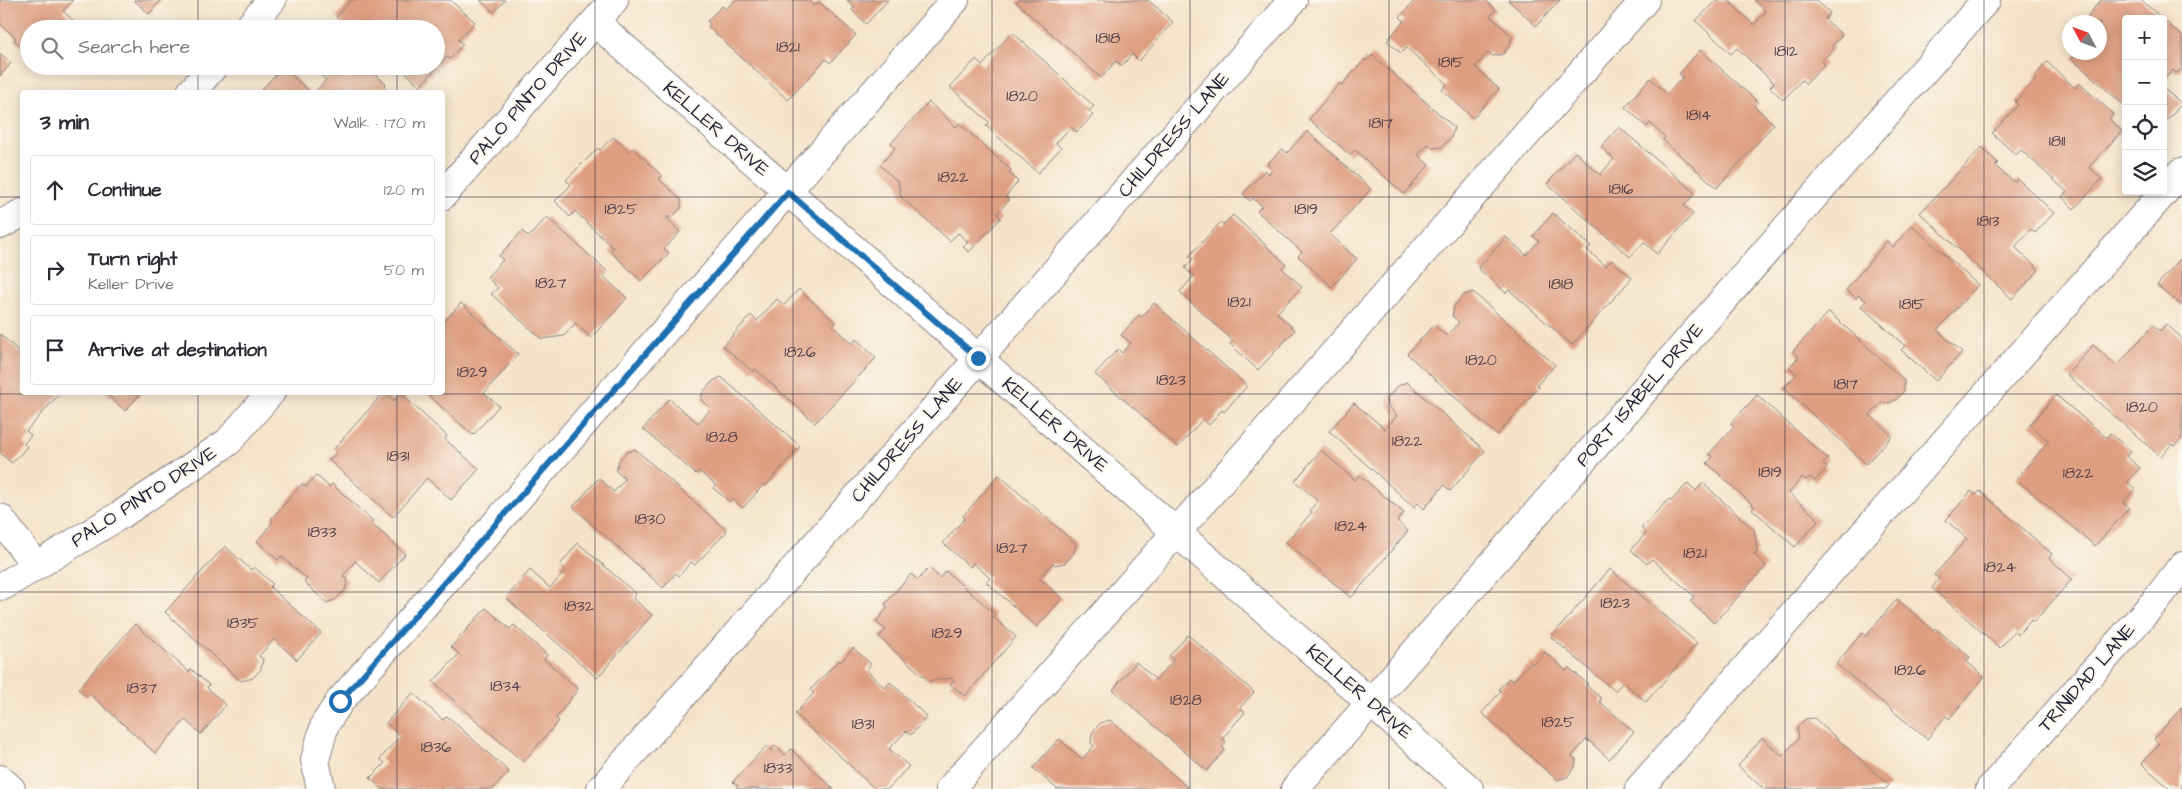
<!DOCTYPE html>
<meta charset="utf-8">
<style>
body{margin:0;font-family:"Architects Daughter",sans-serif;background:#f7f7f7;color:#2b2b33}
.controls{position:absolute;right:15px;top:15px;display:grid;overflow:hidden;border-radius:5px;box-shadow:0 2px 12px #0003}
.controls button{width:45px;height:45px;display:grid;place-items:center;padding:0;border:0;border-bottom:1px solid #e1e1e2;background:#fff;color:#2b2b33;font:25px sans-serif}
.compass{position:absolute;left:2062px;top:15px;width:45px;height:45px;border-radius:50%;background:#fff;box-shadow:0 2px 12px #0003;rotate:311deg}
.stop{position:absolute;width:15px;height:15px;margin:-11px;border:4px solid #1f6fb2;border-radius:50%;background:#fff}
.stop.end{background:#1f6fb2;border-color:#fff;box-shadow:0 1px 5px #0008}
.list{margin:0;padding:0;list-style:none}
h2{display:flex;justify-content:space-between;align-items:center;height:65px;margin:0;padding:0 20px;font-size:21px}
h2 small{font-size:16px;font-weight:400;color:#7c7c81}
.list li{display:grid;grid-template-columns:32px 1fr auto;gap:15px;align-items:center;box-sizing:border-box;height:70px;margin:0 10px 10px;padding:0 10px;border:1px solid #e1e1e2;border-radius:5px}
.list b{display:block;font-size:19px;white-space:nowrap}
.list p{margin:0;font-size:16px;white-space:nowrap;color:#7c7c81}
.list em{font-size:16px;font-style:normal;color:#7c7c81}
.icon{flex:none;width:28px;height:28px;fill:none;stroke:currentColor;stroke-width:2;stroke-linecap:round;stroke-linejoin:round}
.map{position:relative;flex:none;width:2182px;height:789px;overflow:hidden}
.search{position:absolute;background:#fff;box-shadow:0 2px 12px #0003;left:20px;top:20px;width:425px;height:55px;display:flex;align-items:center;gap:12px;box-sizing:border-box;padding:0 18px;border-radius:28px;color:#7c7c81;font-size:19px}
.panel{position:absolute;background:#fff;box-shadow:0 2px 12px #0003;left:20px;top:90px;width:425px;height:305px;border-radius:5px}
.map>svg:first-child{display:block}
.building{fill:#de9e81}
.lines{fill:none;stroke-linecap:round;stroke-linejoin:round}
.minor-casing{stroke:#8b8282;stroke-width:30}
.minor{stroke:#fff;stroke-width:28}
.route{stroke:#1f6fb2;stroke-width:6}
.grid{fill:none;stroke:#22223b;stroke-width:1;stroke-opacity:0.55}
.labels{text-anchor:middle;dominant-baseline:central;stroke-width:4;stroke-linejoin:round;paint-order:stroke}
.number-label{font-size:16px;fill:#51414c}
.street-label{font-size:19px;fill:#22223b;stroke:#fbf7ec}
</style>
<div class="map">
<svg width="2182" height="789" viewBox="0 0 2182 789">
<rect width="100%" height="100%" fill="#fbf7ec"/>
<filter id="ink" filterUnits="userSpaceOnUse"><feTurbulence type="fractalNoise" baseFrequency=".02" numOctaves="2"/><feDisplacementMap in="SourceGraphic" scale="10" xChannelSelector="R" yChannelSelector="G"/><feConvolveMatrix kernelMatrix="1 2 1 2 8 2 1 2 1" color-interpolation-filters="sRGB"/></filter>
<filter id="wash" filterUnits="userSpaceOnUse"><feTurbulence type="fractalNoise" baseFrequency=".0096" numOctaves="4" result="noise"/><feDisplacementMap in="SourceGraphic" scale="20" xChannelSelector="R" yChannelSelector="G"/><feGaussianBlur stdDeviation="1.12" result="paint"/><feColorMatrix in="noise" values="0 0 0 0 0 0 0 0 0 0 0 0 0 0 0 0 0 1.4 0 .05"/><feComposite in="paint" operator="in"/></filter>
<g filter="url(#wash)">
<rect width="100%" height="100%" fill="#f4e3c9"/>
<g id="blocks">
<path class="building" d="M0 0H73L63 11 75 22 69 29H29V54L14 40 16 38 0 24Z
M134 0H161L149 14Z
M351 0H450L475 22 458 40 463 44 450 59 447 57 420 86 399 66H436V29H349L336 17Z
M480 0H505L494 12Z
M735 0H808L814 6 819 2 856 35 830 63 826 59 788 100 708 27 710 24 707 21 722 6 726 9Z
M847 0H888L866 24 852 10 855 7Z
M1019 0H1148L1173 22 1139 61 1132 54 1122 66 1116 61 1101 78 1017 3Z
M1415 0H1485L1496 10 1490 16 1512 36 1510 45 1503 54 1493 56 1488 52 1475 67 1499 89 1473 118 1442 90 1447 84 1407 48 1401 53 1387 41 1404 21 1400 17Z
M1508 0H1560L1536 26Z
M1716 0H1728L1754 25 1766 11 1754 0H1816L1830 13 1825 19 1842 35 1832 46 1834 48 1822 61 1825 64 1806 84 1802 80 1783 100 1770 87 1774 83 1737 48 1731 54 1696 21Z
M2101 0H2141L2163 19H2126V107L2072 59 2078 52H2100V22H2091L2086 18Z
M2163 19 2182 36V70L2176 73 2173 70 2163 81Z
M1012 32 1094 106 1089 111 1093 115 1077 132 1071 127 1056 143 1061 148 1038 173 986 126 989 122 950 87 976 59 982 66Z
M1700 50 1758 102 1754 106 1774 124 1717 188 1663 140 1665 137 1650 123 1647 127 1625 107 1650 78 1667 94 1683 77 1679 74Z
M0 53 11 63 0 76Z
M1372 55 1454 127 1452 136 1442 147 1433 148 1428 144 1418 155 1429 165 1404 194 1355 150 1350 155 1309 119 1340 83 1342 85 1365 59 1367 61Z
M2047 62 2075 88 2079 83 2113 114 2109 119 2122 131 2089 167 2102 179 2074 209 2062 197 2067 192 2021 150 2016 155 1992 133 2018 105 2015 102 2037 78 2035 76Z
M314 66H366L386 84 383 87 389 92H315L326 80 313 68Z
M283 67 310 92H259Z
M2163 88 2182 104 2163 125Z
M929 102 956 127 959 123 1011 170 1009 173 1018 182 1005 197 1009 200 997 214 1001 218 969 252 963 247 968 242 958 233 950 241 901 197 898 182 880 165 895 148 891 143Z
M1619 127 1695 193 1684 206 1693 214 1657 254 1644 242 1630 257 1547 184 1575 152 1600 175 1614 159 1601 147Z
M1307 131 1371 189 1330 234 1357 259 1332 287 1298 256 1302 252 1257 211 1262 206 1253 198 1250 201 1243 194 1265 170 1269 174 1273 169 1267 164 1282 149 1287 153Z
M613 137 629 151 633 148 662 176 659 179 681 200V208L672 217H666L680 232 664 249 669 253 641 281 610 251 613 248 575 211 570 217 555 201 571 185 566 180 598 148 600 150Z
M1982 147 1998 163 1995 166 2014 182 2018 179 2054 213 2035 233 2031 229 2015 247 2039 270 2012 299 1920 213Z
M1553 213 1591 246 1587 250 1606 266 1612 260 1632 278 1572 345 1509 290 1506 293 1478 268 1506 237 1526 255 1539 241 1533 236Z
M1233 215 1286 264 1282 268 1302 287 1277 313 1295 330 1258 370 1230 344 1233 341 1180 292 1194 276 1185 268 1193 259 1189 256 1220 223 1223 225Z
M547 217 608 272 603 276 627 298 591 338 575 323 564 336 542 339 491 294 498 288 487 277 503 260 499 256 522 231 529 237Z
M1912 225 1978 285 1937 330 1962 352 1936 381 1901 350 1905 346 1861 306 1866 301 1859 295 1856 298 1846 290 1887 241 1893 247Z
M2182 257V306L2157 285Z
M799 289 836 323 833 326 852 344 856 339 876 358 815 423 755 369 753 372 723 346 751 315 757 321 777 299 784 305Z
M1473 292 1555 365 1537 385 1539 387 1497 435 1407 354 1434 325 1447 336 1459 322 1452 316 1454 306 1464 295Z
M461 303 518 354 484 393 499 406 473 435 425 392H442V324Z
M1154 303 1247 386 1224 412 1222 410 1209 425 1203 419 1178 447 1095 374 1118 349 1122 353 1131 343 1121 335 1139 315 1142 317Z
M1829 312 1904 380V391L1896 400 1885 404 1882 402 1870 415 1892 436 1866 464 1784 388 1797 374 1789 367 1799 357 1793 351Z
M2166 324 2182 338V438L2175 446 2172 444 2161 457 2067 375 2093 345 2117 366 2153 325 2160 331Z
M0 334 22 354V392H61L26 431 31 435 24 444 27 447 12 463 0 453Z
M721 377 800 446 766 486 764 484 743 508 732 499 730 502 713 488 716 485 699 471 696 474 643 429 669 399 698 423 711 409 701 400 703 392 713 381Z
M1407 382 1485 451 1450 491 1444 485 1424 509 1418 503 1414 507 1329 431 1354 403 1385 429 1397 416 1388 406 1387 398 1398 386Z
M105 392H142L125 411Z
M384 392 394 401 400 393 447 436 445 439 479 469 451 500 427 478 393 517 329 460 337 452 334 449Z
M1757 395 1828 459 1823 464 1827 468 1815 481 1810 477 1806 480 1802 477 1789 493 1819 520 1795 547 1752 509 1755 507 1707 463 1713 457 1709 454 1734 426 1731 423Z
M2056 395 2107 438 2110 433 2131 451 2126 456 2140 468 2127 482 2135 489 2123 503 2129 508 2095 546 2016 479 2049 441 2030 425Z
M635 449 727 531 695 565 691 562 679 576 676 573 663 588 573 507 599 478 614 492 625 479 616 471 619 460 625 453Z
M1321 450 1355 480 1359 475 1404 513 1397 521 1408 531 1351 598 1286 542 1312 512 1310 510 1318 501 1295 481Z
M316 475 329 487 332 484 373 521 371 523 405 554 379 583 355 561 343 576 348 580 345 590 336 599 327 603 304 582 307 579 281 556 278 560 257 541 273 522 271 519 302 484 306 487Z
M999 475 1076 544 1074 553 1065 563 1055 565 1053 563 1039 578 1062 598 1037 627 986 582 990 578 973 563 970 567 943 543 965 518 963 516Z
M1688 483 1696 491 1703 483 1754 530 1757 551 1754 554 1766 566 1714 623 1690 601 1694 596 1652 559 1647 564 1631 550 1646 533 1641 528 1669 499 1671 501Z
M1971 491 1976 495 1980 491 2052 554 2049 558 2072 579 2034 622 2031 620 2018 635 2014 631 2000 648 1932 588 1939 579 1934 575 1967 539 1946 520Z
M578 543 636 594 633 598 652 615 597 678 506 598 530 570 550 588 566 570 560 565Z
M225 546 251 570 254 567 273 584 270 587 321 633 297 660 274 639 259 656 263 659 261 669 253 678 241 681 165 612Z
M929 568 940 578 946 571 995 614 993 617 1016 637 965 696 950 684 954 680 952 678 929 681 879 637 886 630 876 622 888 607 885 604 911 574 918 580Z
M1610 569 1697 643 1646 702 1623 682 1615 691 1551 637Z
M1897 599 1933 630 1935 628 1970 657 1966 661 1984 677 1949 719 1946 716 1927 739 1836 664 1862 633 1866 636Z
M486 608 510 629 514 625 547 655 544 659 578 689 556 718 559 721 523 762 433 682 459 654 451 647Z
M135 624 189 672 191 669 209 685 207 688 226 705 201 734 185 720 155 753 90 694 86 697 78 689Z
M1188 635 1254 692 1240 708 1245 712 1222 739 1226 742 1222 747 1225 750 1207 771 1113 690 1136 662 1156 680 1174 660 1169 656Z
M853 648 871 664 866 670 885 688 890 682 927 717 911 735 906 731 889 749 909 766 888 789H875L795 714 814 693 810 690 839 660 841 662Z
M1545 652 1566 671 1569 668 1588 684 1587 686 1602 699 1599 701 1634 732 1609 759 1587 739 1572 756 1576 759 1575 767 1567 777 1557 780 1482 713 1501 691 1499 689 1509 678 1513 681 1531 662 1534 664Z
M413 693 443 720 447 716 509 772 493 789H382L370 778 385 763 380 759 400 736 386 723Z
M2182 707V789H2170L2142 764 2159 744 2154 739Z
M1814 718 1889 785 1886 789H1764L1738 766 1762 738 1782 756 1799 738 1797 728 1805 719Z
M1110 720 1187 787 1186 789H1057L1033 768 1059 739 1082 759 1094 746 1091 743 1092 733 1100 723Z
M766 746 771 751 775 746 785 755 791 749 834 789H736L738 786 733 782Z"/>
</g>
</g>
<g filter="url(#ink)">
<use href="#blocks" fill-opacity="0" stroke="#8b8282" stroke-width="1"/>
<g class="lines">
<defs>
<path id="minor" d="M595 22 1469 789
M247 29 272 0
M191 92 214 66
M442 196 614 0
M0 225 22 213
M0 518 36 566
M3 586 122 514 228 442 271 392
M0 779 11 789
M321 789 315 760 325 724 340 701 955 0
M601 789 1293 0
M950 789 1645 0
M1295 789 1986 0
M1639 789 2182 172
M1990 789 2157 599 2182 566"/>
</defs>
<use href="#minor" class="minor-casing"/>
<use href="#minor" class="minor"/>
</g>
</g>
<g class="lines" filter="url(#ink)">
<path class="route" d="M340 701 788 192 978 358"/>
</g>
<path class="grid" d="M198 0V29M397 0V29M595 0V789M793 0V789M992 0V789M1190 0V789M1389 0V789M1587 0V789M1785 0V789M1984 0V789M198 66V92M397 66V92M0 197H22M442 197H2182M198 392V789M397 392V789M0 394H2182M0 592H2182"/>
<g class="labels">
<g class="number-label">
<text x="1108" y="38">1818</text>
<text x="788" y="47">1821</text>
<text x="1786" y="51">1812</text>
<text x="1451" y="62">1815</text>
<text x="1022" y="96">1820</text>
<text x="1699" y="115">1814</text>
<text x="1381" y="123">1817</text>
<text x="2057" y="141">1811</text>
<text x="953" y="177">1822</text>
<text x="1621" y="189">1816</text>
<text x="621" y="209">1825</text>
<text x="1306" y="209">1819</text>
<text x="1988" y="221">1813</text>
<text x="551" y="283">1827</text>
<text x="1561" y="284">1818</text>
<text x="1239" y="302">1821</text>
<text x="1912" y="304">1815</text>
<text x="800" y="352">1826</text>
<text x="1481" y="360">1820</text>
<text x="472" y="372">1829</text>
<text x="1171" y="380">1823</text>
<text x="1846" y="384">1817</text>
<text x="2142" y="407">1820</text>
<text x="722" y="437">1828</text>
<text x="1407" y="441">1822</text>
<text x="398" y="456">1831</text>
<text x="1770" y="472">1819</text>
<text x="2078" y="473">1822</text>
<text x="650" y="519">1830</text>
<text x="1351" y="526">1824</text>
<text x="322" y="532">1833</text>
<text x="1012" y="548">1827</text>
<text x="1695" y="553">1821</text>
<text x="2000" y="567">1824</text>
<text x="1615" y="603">1823</text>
<text x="579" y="606">1832</text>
<text x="243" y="623">1835</text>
<text x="947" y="633">1829</text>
<text x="1910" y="670">1826</text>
<text x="506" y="686">1834</text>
<text x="142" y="688">1837</text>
<text x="1186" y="700">1828</text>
<text x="1558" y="722">1825</text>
<text x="863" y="724">1831</text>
<text x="436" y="747">1836</text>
<text x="778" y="768">1833</text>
</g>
<g class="street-label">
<text transform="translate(528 98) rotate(-49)">PALO PINTO DRIVE</text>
<text transform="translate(716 129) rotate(41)">KELLER DRIVE</text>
<text transform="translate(1174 135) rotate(-49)">CHILDRESS LANE</text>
<text transform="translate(1640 395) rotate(-49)">PORT ISABEL DRIVE</text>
<text transform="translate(1055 425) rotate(41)">KELLER DRIVE</text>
<text transform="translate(907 440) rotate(-49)">CHILDRESS LANE</text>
<text transform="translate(144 497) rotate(-33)">PALO PINTO DRIVE</text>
<text transform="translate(2087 678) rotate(-49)">TRINIDAD LANE</text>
<text transform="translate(1359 692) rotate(41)">KELLER DRIVE</text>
</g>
</g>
</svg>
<div class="controls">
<button>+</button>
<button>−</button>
<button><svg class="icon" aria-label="locate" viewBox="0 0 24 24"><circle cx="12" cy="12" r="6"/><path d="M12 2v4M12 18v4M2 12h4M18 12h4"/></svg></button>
<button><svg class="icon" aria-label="layers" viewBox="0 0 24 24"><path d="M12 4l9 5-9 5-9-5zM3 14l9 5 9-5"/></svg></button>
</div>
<svg class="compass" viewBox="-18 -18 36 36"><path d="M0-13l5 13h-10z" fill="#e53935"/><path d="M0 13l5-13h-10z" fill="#7c7c81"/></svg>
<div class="stop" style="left:340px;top:701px"></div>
<div class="stop end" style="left:978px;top:358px"></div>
<div class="search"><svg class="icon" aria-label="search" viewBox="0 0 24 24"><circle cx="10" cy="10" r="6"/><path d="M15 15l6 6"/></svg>Search here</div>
<section class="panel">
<h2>3 min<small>Walk · 170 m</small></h2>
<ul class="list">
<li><svg class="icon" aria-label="ahead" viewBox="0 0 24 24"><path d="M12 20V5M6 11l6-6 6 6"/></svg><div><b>Continue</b></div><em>120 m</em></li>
<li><svg class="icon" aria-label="right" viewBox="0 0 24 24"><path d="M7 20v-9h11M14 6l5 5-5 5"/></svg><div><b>Turn right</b><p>Keller Drive</p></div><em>50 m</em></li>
<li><svg class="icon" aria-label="arrive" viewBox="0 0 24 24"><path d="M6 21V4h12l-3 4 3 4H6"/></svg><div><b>Arrive at destination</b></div></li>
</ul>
</section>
</div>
